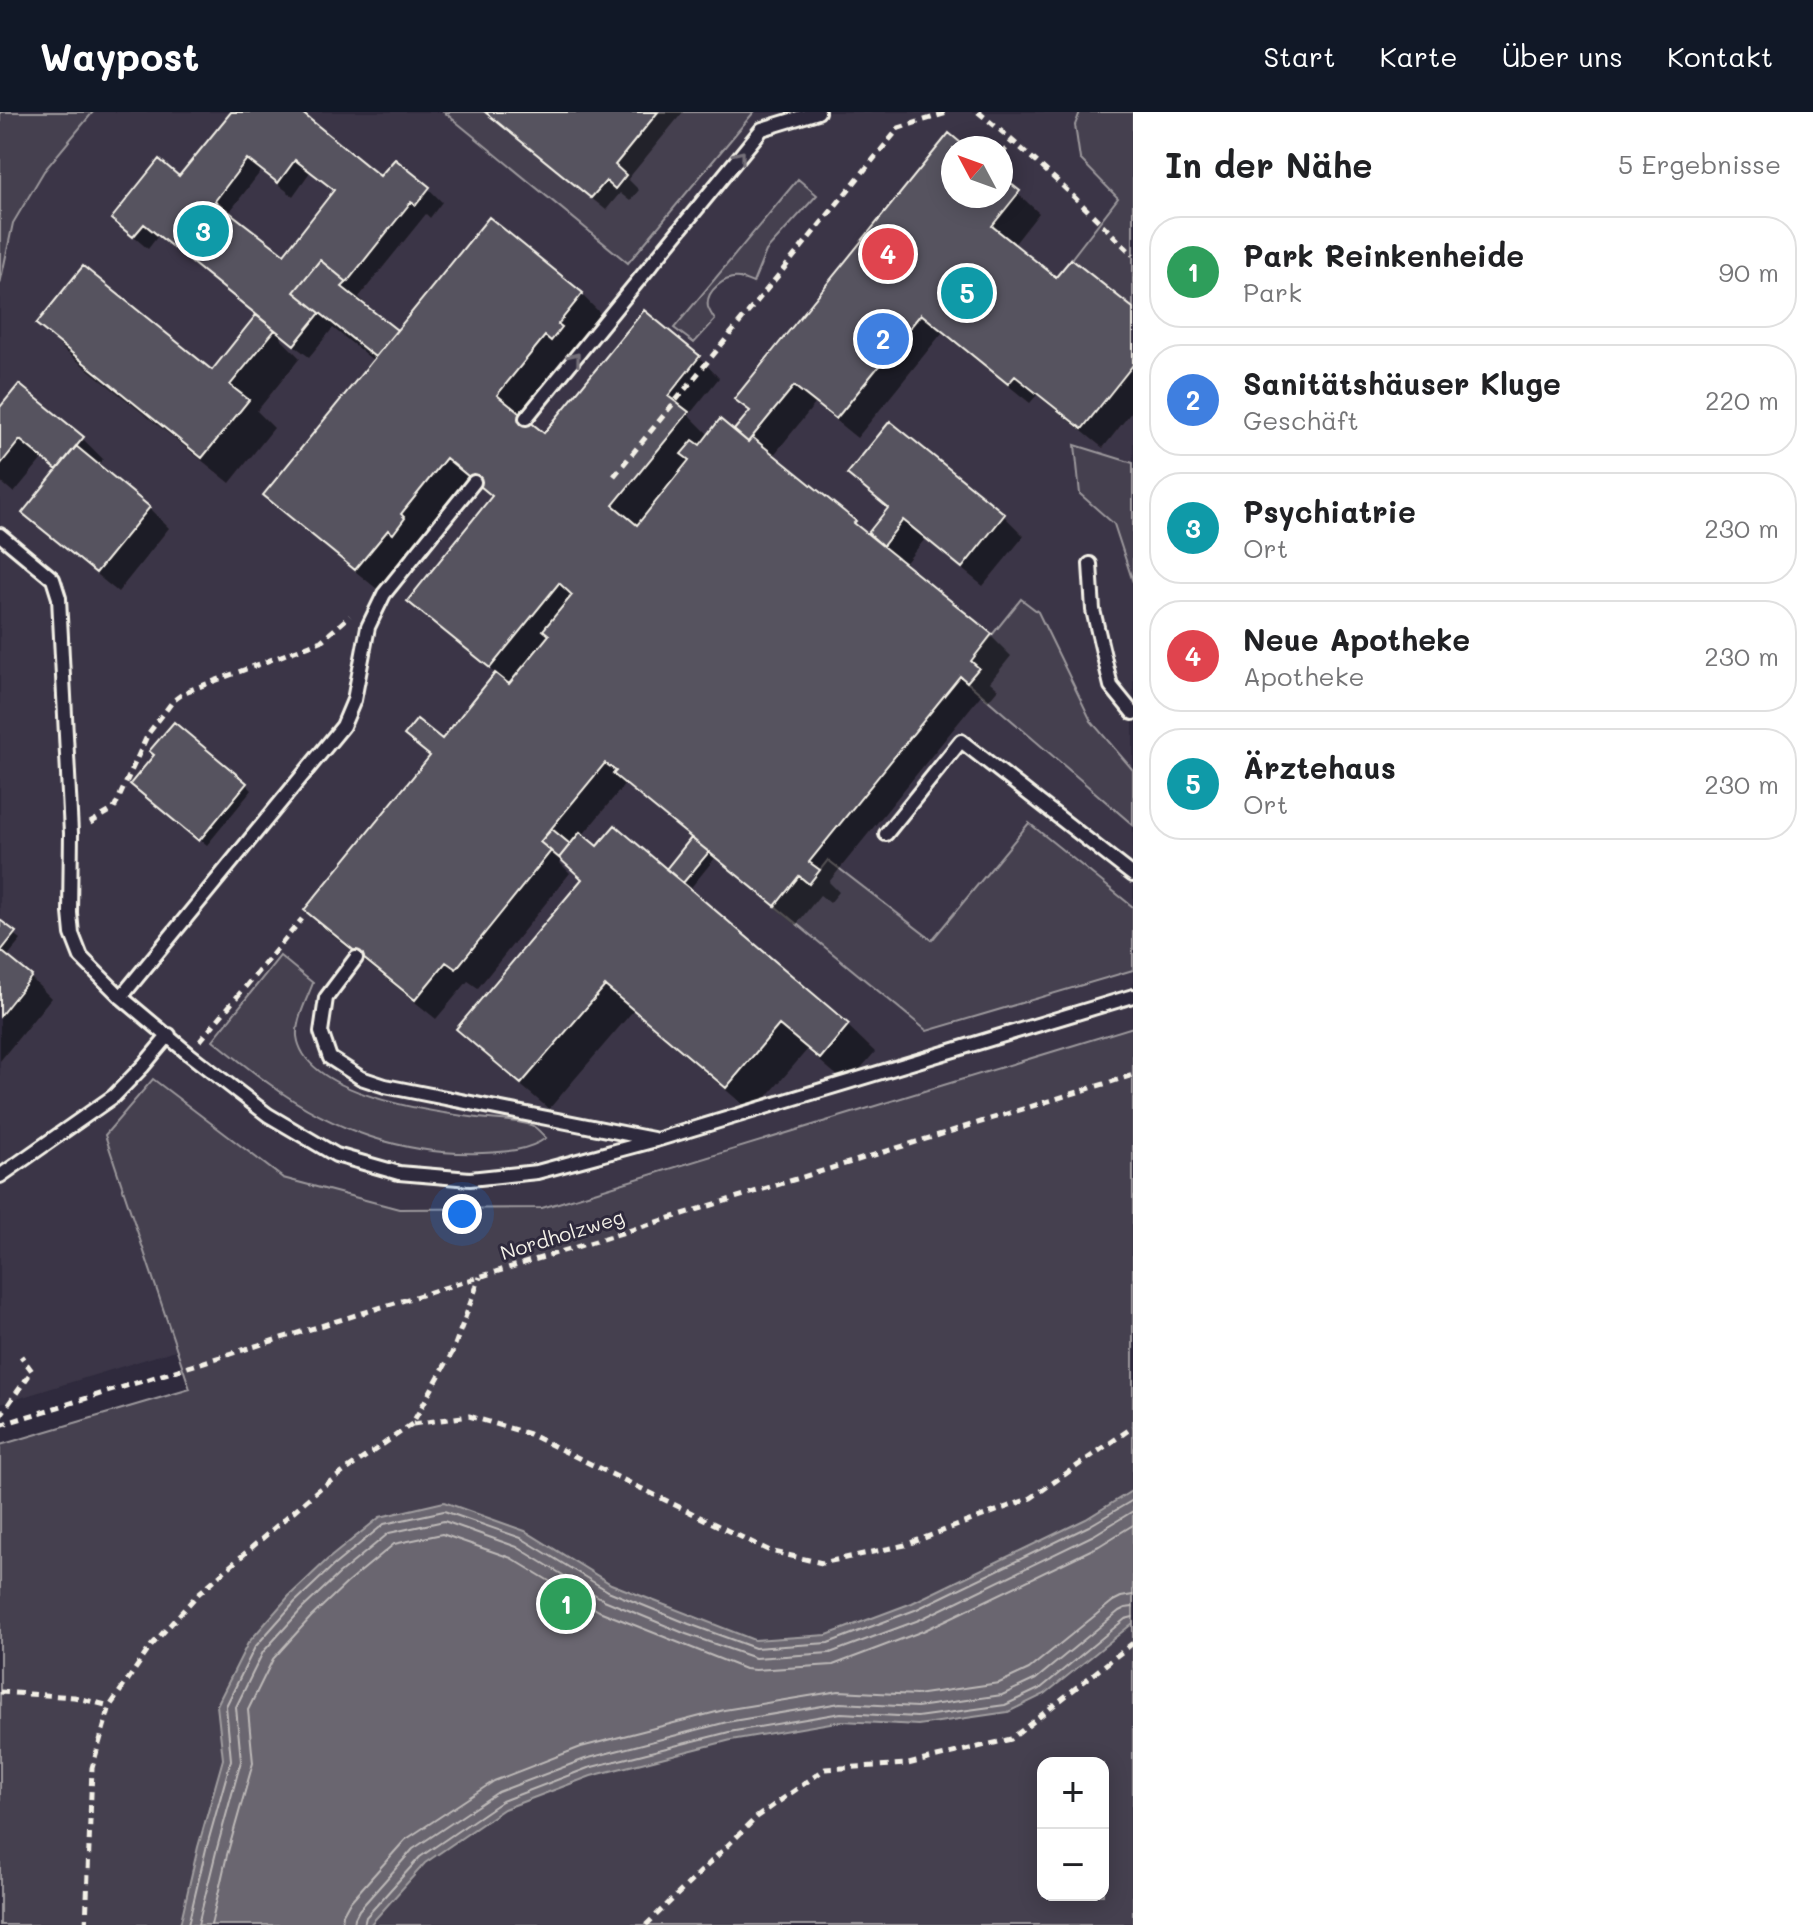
<!DOCTYPE html>
<html lang="de">
<meta charset="utf-8">
<style>
body{margin:0;font-family:Mali,sans-serif;background:#f6f6f6;color:#202124}
.controls{position:absolute;right:24px;bottom:24px;display:grid;overflow:hidden;border-radius:16px;box-shadow:0 4px 20px #0003}
.controls button{width:72px;height:72px;display:grid;place-items:center;padding:0;border:0;border-bottom:2px solid #e0e0e0;background:#fff;color:#202124;font:40px sans-serif}
.compass{position:absolute;left:941px;top:24px;width:72px;height:72px;border-radius:50%;background:#fff;box-shadow:0 4px 20px #0003;rotate:311deg}
.you{position:absolute;left:462px;top:1102px;width:28px;height:28px;margin:-20px;border:6px solid #fff;border-radius:50%;background:#1a73e8;box-shadow:0 0 0 12px #1a73e833}
.badge{display:grid;place-items:center;width:52px;height:52px;border-radius:50%;background:#111827;color:#fff;font-size:26px;font-weight:700}
.pin{position:absolute;translate:-50% -50%;border:4px solid #fff;box-shadow:0 2px 8px #0006}
.list{margin:0;padding:0;list-style:none}
h2{display:flex;justify-content:space-between;align-items:center;height:104px;margin:0;padding:0 32px;font-size:34px}
h2 small{font-size:26px;font-weight:400;color:#757577}
.list li{display:grid;grid-template-columns:52px 1fr auto;gap:24px;align-items:center;box-sizing:border-box;height:112px;margin:0 16px 16px;padding:0 16px;border:2px solid #e0e0e0;border-radius:32px}
.list b{display:block;font-size:30px;white-space:nowrap}
.list p{margin:0;font-size:26px;white-space:nowrap;color:#757577}
.list em{font-size:26px;font-style:normal;color:#757577}
.map{position:relative;flex:none;width:1133px;height:1813px;overflow:hidden}
header{display:flex;align-items:center;gap:48px;box-sizing:border-box;height:112px;padding:0 40px;background:#111827;color:#fff}
header strong{font-size:38px}
nav{display:flex;gap:44px;margin-inline-start:auto;font-size:28px}
main{display:flex}
aside{flex:1;background:#fff}
.map>svg:first-child{display:block}
.built{fill:#3b3647;fill-rule:evenodd}
.green{fill:#454050;stroke:#9c989c;stroke-width:2;fill-rule:evenodd}
.water{fill:#6a6670;stroke:#a19ea0;stroke-width:2}
.shadow{fill:#0007;fill-rule:evenodd}
.lines{fill:none;stroke-linecap:round;stroke-linejoin:round}
.shore{stroke:#bdb9b8;stroke-width:2}
.building{fill:#56525f;stroke:#f4f1e8;stroke-width:2;fill-rule:evenodd}
.lane-casing{stroke:#f4f1e8;stroke-width:18}
.path{stroke:#f4f1e8;stroke-width:5;stroke-dasharray:8 6;stroke-linecap:butt}
.lane{stroke:#2f2a3d;stroke-width:12}
.oneway{stroke:#747079}
.labels{text-anchor:middle;dominant-baseline:central;stroke-width:6;stroke-linejoin:round;paint-order:stroke}
.street-label{font-size:20px;fill:#f4f1e8;stroke:#2f2a3d}
</style>
<header>
<strong>Waypost</strong>
<nav><a>Start</a><a>Karte</a><a>Über uns</a><a>Kontakt</a></nav>
</header>
<main>
<div class="map">
<svg width="1133" height="1813" viewBox="0 0 1133 1813">
<rect width="100%" height="100%" fill="#2f2a3d"/>
<filter id="ink" filterUnits="userSpaceOnUse"><feTurbulence type="fractalNoise" baseFrequency=".0125" numOctaves="2"/><feDisplacementMap in="SourceGraphic" scale="16" xChannelSelector="R" yChannelSelector="G"/><feConvolveMatrix kernelMatrix="1 2 1 2 8 2 1 2 1" color-interpolation-filters="sRGB"/></filter>
<g filter="url(#ink)">
<path class="built" d="M0 0H1133V944L0 1292ZM953 36H1001V84H953Z"/>
<path class="green" d="M0 0H93L44 59 13 111 0 172Z
M444 0H485L606 69 615 76 626 63 615 53 658 0H754L628 151Z
M1080 0H1133V196L1071 147 1118 86 1080 47 1075 13Z
M798 67 817 83 766 139 753 171C748 169 744 167 739 166 725 164 705 179 708 195 709 198 713 205 715 208L694 231 674 216Z
M1075 333 1133 351V470L1114 412 1080 382Z
M1021 487 1038 500 1091 609 1133 658V713L967 570 971 549Z
M1029 711 1133 795V858L927 919 775 794 799 764 809 772 828 748 932 828Z
M280 844 313 871C307 887 296 907 297 924 304 983 432 1000 478 1006 490 1007 524 1009 533 1014 538 1017 542 1022 546 1026 528 1039 504 1040 482 1041 407 1044 331 1018 271 973 251 959 232 943 213 928Z
M1133 915V1813H0V1333L190 1277 105 1023 153 967 283 1066 399 1097 542 1096ZM1043 1651H1103V1783H1043Z"/>
<path class="water" d="M1133 1378V1511L1045 1582 1008 1600 918 1613 842 1609 731 1628 591 1664 504 1697 425 1751 370 1813H180L198 1735 223 1647 217 1593 248 1531 289 1484 327 1448 380 1405 444 1390 525 1419 611 1472 754 1528 827 1523 912 1491 1086 1407Z"/>
<path class="shadow" d="M234 0H308L304 5 381 67 395 50 429 77 442 90 430 106 426 102 359 185 382 209 397 221 581 182 602 203 578 233 581 237 573 247 566 242 518 302 544 324 699 245 719 266 689 303 710 324 734 321 751 300 737 287 949 24 963 36H953V84H1001V66L1039 101 1013 134 1056 168 1133 199V298L1103 336 1037 283 1030 291 942 221 857 326 815 292 773 344 855 410 868 424 889 398 850 362 890 312 1004 404 1024 424 983 474 925 427 904 453 991 524 1011 544 990 570 998 577 988 589 981 583 829 770 839 780 830 791 820 783 796 813 715 746 689 778 848 914 875 940 847 972 807 938 753 1001 633 899 549 997 485 943 458 917 584 768 563 748 560 751 570 761 478 876 468 869 436 907 327 819 307 798 431 646 407 623 442 630 497 563 430 509 410 489 493 386 467 365 420 423 424 428 414 441 410 437 377 477 286 403 266 383 374 249 333 216 309 245 283 225 281 227 300 246 257 299 274 316 230 371 65 239 39 212 212 261 258 204 158 124 148 137 113 107 180 67ZM261 59 293 84 310 60 335 79 284 145 228 102ZM625 672 692 728 666 760 597 737 582 724Z
M485 0H683L628 67 639 78 630 89 620 81 606 98Z
M19 275 83 327 103 347 97 354 149 396 169 416 118 480 45 421 25 401 58 360 42 347 14 381 0 369V299Z
M246 672 252 678 207 733 139 678Z
M0 811 21 828 6 846 31 866 51 886 0 949Z"/>
<g class="lines">
<path class="shore" d="M188 1813 206 1737 231 1648 226 1594 255 1535 295 1490 333 1454 384 1412 444 1399 521 1426 608 1479 689 1512 755 1536 828 1531 915 1498 1089 1414 1133 1388
M198 1813 216 1740 241 1649 236 1595 263 1540 302 1497 339 1462 389 1421 444 1409 517 1435 604 1488 686 1522 755 1546 830 1541 919 1508 1094 1423 1133 1399
M211 1813 227 1743 253 1651 248 1598 273 1547 311 1505 347 1471 394 1432 442 1422 511 1446 599 1499 745 1557 755 1558 833 1553 923 1519 1099 1434 1133 1413
M342 1813 343 1802 349 1791 405 1728 494 1669 581 1635 724 1598 839 1579 916 1583 999 1571 1029 1557 1113 1489 1121 1485 1133 1483
M354 1813 355 1806 359 1798 413 1737 498 1680 585 1647 727 1610 840 1591 917 1595 1002 1583 1036 1567 1119 1499 1125 1496 1133 1495
M364 1813 366 1805 420 1745 502 1689 588 1656 729 1620 841 1601 917 1605 1005 1593 1041 1576 1125 1507 1133 1505"/>
</g>
<path class="building" d="M231 0H301L380 64 395 47 430 75 416 93 411 90 347 170 320 148 294 180 320 201 294 233 144 112 133 125 111 107 159 47 179 64ZM247 47 278 71 295 48 334 78 284 142 215 89Z
M485 0H658L615 53 626 63 615 77 606 69 591 86Z
M949 21 967 36H953V84H1001V64L1020 79 992 114 1056 165 1071 147 1133 196V253L1082 317 1015 264 1008 272 921 202 836 307 794 274 748 330 734 318 750 299 734 287Z
M489 105 583 181 558 212 562 215 551 229 545 224 497 283 544 321 644 198 700 244 668 284 689 300 613 393 637 413 689 348 681 342 693 328 700 333 720 307 748 330 752 325 856 409 854 411 992 522 971 549 979 556 967 570 960 564 809 750 820 758 809 772 799 764 775 794 613 662 616 659 605 651 540 730 551 739 456 857 446 850 415 888 304 798 430 644 404 623 417 607 442 627 495 561 509 572 549 523 543 518 572 483 559 471 490 556 407 489 492 384 446 346 401 402 405 406 393 422 388 418 355 458 263 383Z
M320 148 347 170 342 175 397 218 375 245 294 180Z
M83 154 212 258 256 203 275 218 230 273 249 288 202 346 36 212Z
M19 272 84 325 57 358 20 328 0 353V295Z
M890 309 1005 402 962 456 903 408 883 434 868 421 888 396 847 362Z
M76 334 150 395 96 461 22 401Z
M174 610 247 671 199 729 130 672 154 643 149 639Z
M615 713 849 912 820 947 779 913 726 976 605 874 521 972 456 917 582 767 559 746 580 720 597 734Z
M552 717 570 732 559 746 540 730Z
M691 726 709 740 683 771 666 757Z
M0 808 16 820 1 839 0 838Z
M0 838 32 864 0 904Z"/>
<g class="lines">
<defs>
<path id="lane" d="M526 306 762 17 818 0
M0 423 53 467 59 486 71 721 70 801 72 822 81 845 121 885 189 942 268 1003 336 1043 399 1061 470 1067 537 1060 656 1028 1133 884
M1090 452 1093 498 1111 574 1133 601
M886 722 961 629 1133 763
M356 846 326 886 321 920 330 946 361 966 385 974 653 1027
M121 885 343 614 354 588 368 515 384 482 474 370
M0 1064 114 984 143 954 169 923"/>
</defs>
<use href="#lane" class="lane-casing"/>
<path class="path" d="M978 0C1033 44 1083 93 1133 143
M1001 43 1013 28
M614 364 899 16 950 0
M90 711 114 697 148 622 173 589 185 580 321 529 350 504
M200 929 302 807
M0 1304 32 1259 21 1244
M413 1312 469 1304 529 1322 770 1439 822 1451 905 1433 1031 1386 1133 1315
M0 1313 1133 963
M0 1580 74 1585 110 1594
M86 1813 92 1656 110 1594 151 1534 198 1482 318 1378 412 1312 452 1241 480 1165
M646 1813 757 1705 825 1657 908 1652 1011 1627 1133 1531"/>
<use href="#lane" class="lane"/>
</g>
<defs><path id="oneway-chevron" d="M-2-3.5L2.5 0L-2 3.5" fill="none" stroke-width="1.6" stroke-linecap="round" stroke-linejoin="round" transform="scale(2)"/></defs>
<g class="oneway">
<use href="#oneway-chevron" transform="translate(740 44) rotate(-51)"/>
<use href="#oneway-chevron" transform="translate(575 246) rotate(-51)"/>
</g>
</g>
<g class="labels">
<g class="street-label">
<text transform="translate(562 1122) rotate(-17)">Nordholzweg</text>
</g>
</g>
</svg>
<div class="controls">
<button>+</button>
<button>−</button>
</div>
<svg class="compass" viewBox="-18 -18 36 36"><path d="M0-13l5 13h-10z" fill="#e53935"/><path d="M0 13l5-13h-10z" fill="#757577"/></svg>
<div class="you"></div>
<div class="pin badge" style="left:566px;top:1492px;background:#2e9e5b">1</div>
<div class="pin badge" style="left:883px;top:227px;background:#3f7fe0">2</div>
<div class="pin badge" style="left:203px;top:119px;background:#0f9aa8">3</div>
<div class="pin badge" style="left:888px;top:142px;background:#e0444e">4</div>
<div class="pin badge" style="left:967px;top:181px;background:#0f9aa8">5</div>
</div>
<aside>
<h2>In der Nähe<small>5 Ergebnisse</small></h2>
<ul class="list">
<li><span class="badge" style="background:#2e9e5b">1</span><div><b>Park Reinkenheide</b><p>Park</p></div><em>90 m</em></li>
<li><span class="badge" style="background:#3f7fe0">2</span><div><b>Sanitätshäuser Kluge</b><p>Geschäft</p></div><em>220 m</em></li>
<li><span class="badge" style="background:#0f9aa8">3</span><div><b>Psychiatrie</b><p>Ort</p></div><em>230 m</em></li>
<li><span class="badge" style="background:#e0444e">4</span><div><b>Neue Apotheke</b><p>Apotheke</p></div><em>230 m</em></li>
<li><span class="badge" style="background:#0f9aa8">5</span><div><b>Ärztehaus</b><p>Ort</p></div><em>230 m</em></li>
</ul>
</aside>
</main>
